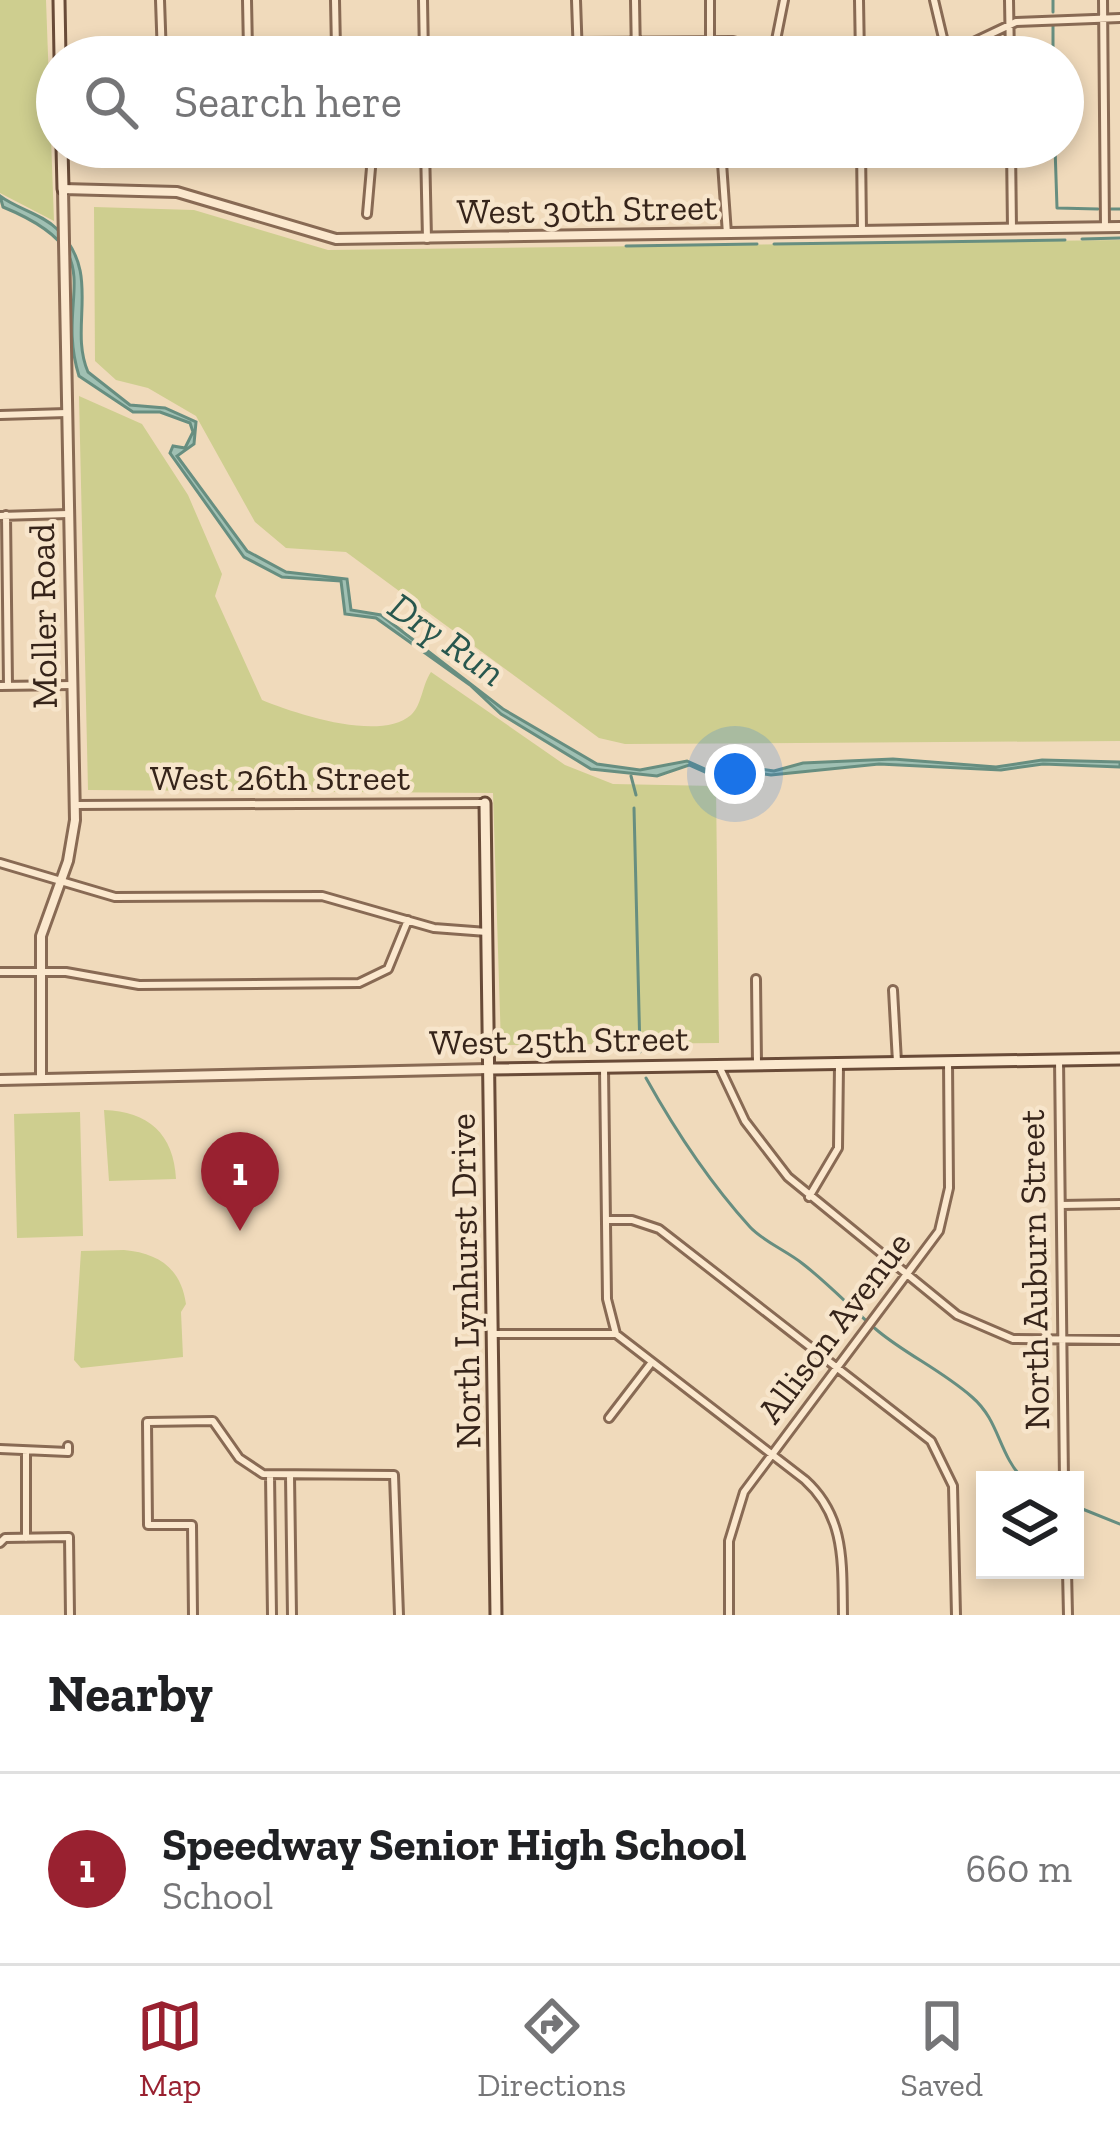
<!DOCTYPE html>
<style>
body{margin:0;font-family:"Zilla Slab",serif;background:#f2f2f2;color:#202124}
.controls{position:absolute;right:36px;bottom:36px;display:grid;overflow:hidden;border-radius:0px;box-shadow:0 6px 18px #0003}
.controls button{width:108px;height:108px;display:grid;place-items:center;padding:0;border:0;border-bottom:3px solid #e0e0e0;background:#fff;color:#202124;font:60px sans-serif}
.you{position:absolute;left:735px;top:774px;width:42px;height:42px;margin:-30px;border:9px solid #fff;border-radius:50%;background:#1a73e8;box-shadow:0 0 0 18px #1a73e833}
.badge{display:grid;place-items:center;width:78px;height:78px;border-radius:50%;background:#992130;color:#fff;font-size:39px;font-weight:700}
.pin{position:absolute;translate:-50% -99px;filter:drop-shadow(0 3px 6px #0008)}
.pin::after{content:'';position:absolute;top:63px;width:42px;height:36px;background:inherit;clip-path:polygon(0 0,100% 0,50% 100%)}
.list{margin:0;padding:0;list-style:none}
h2{display:flex;justify-content:space-between;align-items:center;height:156px;margin:0;padding:0 48px;font-size:51px}
h2 small{font-size:39px;font-weight:400;color:#757577}
.list li{display:grid;grid-template-columns:78px 1fr auto;gap:36px;align-items:center;box-sizing:border-box;height:192px;padding:0 48px;border-top:3px solid #e0e0e0}
.list b{display:block;font-size:45px;white-space:nowrap}
.list p{margin:0;font-size:39px;white-space:nowrap;color:#757577}
.list em{font-size:39px;font-style:normal;color:#757577}
.icon{flex:none;width:66px;height:66px;fill:none;stroke:currentColor;stroke-width:2;stroke-linecap:round;stroke-linejoin:round}
.map{position:relative;flex:none;width:1120px;height:1615px;overflow:hidden}
.search{position:absolute;background:#fff;box-shadow:0 6px 18px #0003;left:36px;right:36px;top:36px;height:132px;display:flex;align-items:center;gap:30px;box-sizing:border-box;padding:0 42px;border-radius:66px;color:#757577;font-size:45px}
.sheet{height:348px;background:#fff}
nav{display:flex;justify-content:space-around;align-items:center;box-sizing:border-box;height:168px;border-top:3px solid #e0e0e0;background:#fff;font-size:33px;color:#757577}
nav a{display:grid;justify-items:center;gap:6px}
nav .on{color:#992130}
.map>svg:first-child{display:block}
.green{fill:#cece8f}
.water{fill:#a0c0b3;stroke:#678e80;stroke-width:3}
.lines{fill:none;stroke-linecap:round;stroke-linejoin:round}
.stream{stroke:#678e80;stroke-width:3}
.minor-casing{stroke:#886a54;stroke-width:12}
.tertiary-casing{stroke:#886a54;stroke-width:14}
.secondary-casing{stroke:#694b38;stroke-width:15}
.minor{stroke:#fbe8ce;stroke-width:6}
.tertiary{stroke:#fbe8ce;stroke-width:8}
.secondary{stroke:#fbe8ce;stroke-width:9}
.labels{text-anchor:middle;dominant-baseline:central;stroke-width:9;stroke-linejoin:round;paint-order:stroke}
.street-label{font-size:36px;fill:#36241a;stroke:#f7e5cb}
.water-label{font-size:39px;font-style:italic;fill:#28574e;stroke:#f7e5cb}
</style>
<div class="map">
<svg width="1120" height="1615" viewBox="0 0 1120 1615">
<rect width="100%" height="100%" fill="#f0dabb"/>
<path class="green" d="M0 0H46L54 221 0 193Z
M94 207 194 210 328 250 1120 240V741L625 744 599 738 346 552 286 548 255 522 196 416 148 388 116 380 95 361Z
M79 396 142 424 188 495 222 574 215 596 262 700C296 714 380 742 411 715 422 705 422 685 431 672L565 765 613 784 716 786 719 1043 501 1045 493 793 88 790Z
M104 1110C148 1111 174 1134 176 1179L109 1181Z
M80 1112 83 1236 17 1238 14 1114Z
M124 1250C158 1253 181 1268 186 1304L181 1312 183 1357 81 1368 74 1360 81 1251Z"/>
<path class="water" d="M0 196C17 209 42 214 57 229 103 274 68 326 88 372L130 405 165 408 196 422 194 444 177 456 247 551 286 572 347 579 351 610 381 615 503 709 597 764 640 770 687 761 716 774 732 765 774 771 803 763 893 759 996 767 1042 760 1120 762V767L1043 764 1001 770 879 764 771 775 734 770 716 777 689 765 657 776 591 769 501 714 470 685 376 618 345 614 341 581 282 577 244 557 170 453 173 446 185 448 193 432 190 423 160 412H133L79 376C53 293 117 254 3 207Z"/>
<g class="lines">
<path class="stream" d="M1053 0V12
M1053 25V57
M1055 147 1057 208 1098 209
M1111 209H1120
M1082 239 1120 238
M774 244 1065 240
M626 246 757 244
M631 776 636 795
M634 808 640 1052
M646 1078C675 1130 711 1184 750 1227 764 1242 787 1251 803 1264 830 1285 852 1309 878 1331 907 1355 941 1370 972 1397 1000 1421 998 1454 1024 1480
M1075 1506 1120 1524"/>
<defs>
<path id="minor" d="M160 0 162 57
M247 0 248 50
M335 0 336 49
M423 0 424 57
M576 0 578 57
M635 0 636 57
M710 0V40
M859 0 860 57
M934 0 947 55
M1009 0 1010 57
M1103 0 1105 227
M577 42 733 41 790 57
M774 50 784 0
M61 54 424 47
M942 57 1016 22 1120 18
M274 147 325 160 390 147
M425 147 427 239
M659 147 708 154 722 163 727 234
M861 147 862 231
M1011 147 1012 229
M762 149 916 147
M366 152 371 168 367 214
M0 415 67 413
M6 515 8 686
M0 516 68 514
M0 686 72 685
M75 805 485 803
M0 863 115 897 322 896 434 928 487 932
M0 972H66L139 985 359 983 388 969 408 920
M756 979 757 1064
M893 990 897 1062
M1059 1059 1064 1480
M719 1066 745 1121 788 1177 957 1315 1013 1339 1120 1340
M604 1069 607 1299 616 1334
M809 1197 838 1148 839 1065
M1061 1205 1120 1204
M606 1220H632L659 1229 931 1441 953 1486 956 1615
M492 1334H616L805 1480C846 1517 842 1564 843 1615
M609 1418 652 1362
M0 1449 68 1452V1446
M26 1453V1538
M270 1475 272 1615
M290 1476 292 1615
M0 1543 5 1538 69 1537 70 1615
M1067 1570 1068 1615
M193 1615 192 1525H148L147 1422 213 1421 239 1458 263 1474 394 1475 399 1615
M729 1615V1541L744 1492 939 1231 949 1188 948 1061"/>
<path id="tertiary" d="M41 1079V936L68 861 75 820 63 189 177 192 336 239 1120 227
M0 1080 489 1069"/>
<path id="secondary" d="M59 0 60 57
M62 147 63 189
M485 803 496 1615
M489 1069 1120 1059"/>
</defs>
<use href="#minor" class="minor-casing"/>
<use href="#tertiary" class="tertiary-casing"/>
<use href="#secondary" class="secondary-casing"/>
<use href="#minor" class="minor"/>
<use href="#tertiary" class="tertiary"/>
<use href="#secondary" class="secondary"/>
</g>
<g class="labels">
<g class="street-label">
<text transform="translate(587 209) rotate(-1)">West 30th Street</text>
<text transform="translate(43 616) rotate(-91)">Moller Road</text>
<text x="280" y="777">West 26th Street</text>
<text transform="translate(559 1040) rotate(-1)">West 25th Street</text>
<text transform="translate(1034 1270) rotate(-91)">North Auburn Street</text>
<text transform="translate(465 1281) rotate(-91)">North Lynhurst Drive</text>
<text transform="translate(834 1327) rotate(-53)">Allison Avenue</text>
</g>
<g class="water-label">
<text transform="translate(447 639) rotate(35)">Dry Run</text>
</g>
</g>
</svg>
<div class="controls">
<button><svg class="icon" aria-label="layers" viewBox="0 0 24 24"><path d="M12 4l9 5-9 5-9-5zM3 14l9 5 9-5"/></svg></button>
</div>
<div class="you"></div>
<div class="pin badge" style="left:240px;top:1231px">1</div>
<div class="search"><svg class="icon" aria-label="search" viewBox="0 0 24 24"><circle cx="10" cy="10" r="6"/><path d="M15 15l6 6"/></svg>Search here</div>
</div>
<section class="sheet">
<h2>Nearby<small></small></h2>
<ul class="list">
<li><span class="badge">1</span><div><b>Speedway Senior High School</b><p>School</p></div><em>660 m</em></li>
</ul>
</section>
<nav>
<a class="on"><svg class="icon" aria-label="map" viewBox="0 0 24 24"><path d="M3 6l6-2 6 2 6-2v14l-6 2-6-2-6 2zM9 4v14M15 6v14"/></svg>Map</a>
<a><svg class="icon" aria-label="directions" viewBox="0 0 24 24"><path d="M12 3l9 9-9 9-9-9zM9 14v-3h6M13 9l2 2-2 2"/></svg>Directions</a>
<a><svg class="icon" aria-label="saved" viewBox="0 0 24 24"><path d="M7 4h10v16l-5-4-5 4z"/></svg>Saved</a>
</nav>
